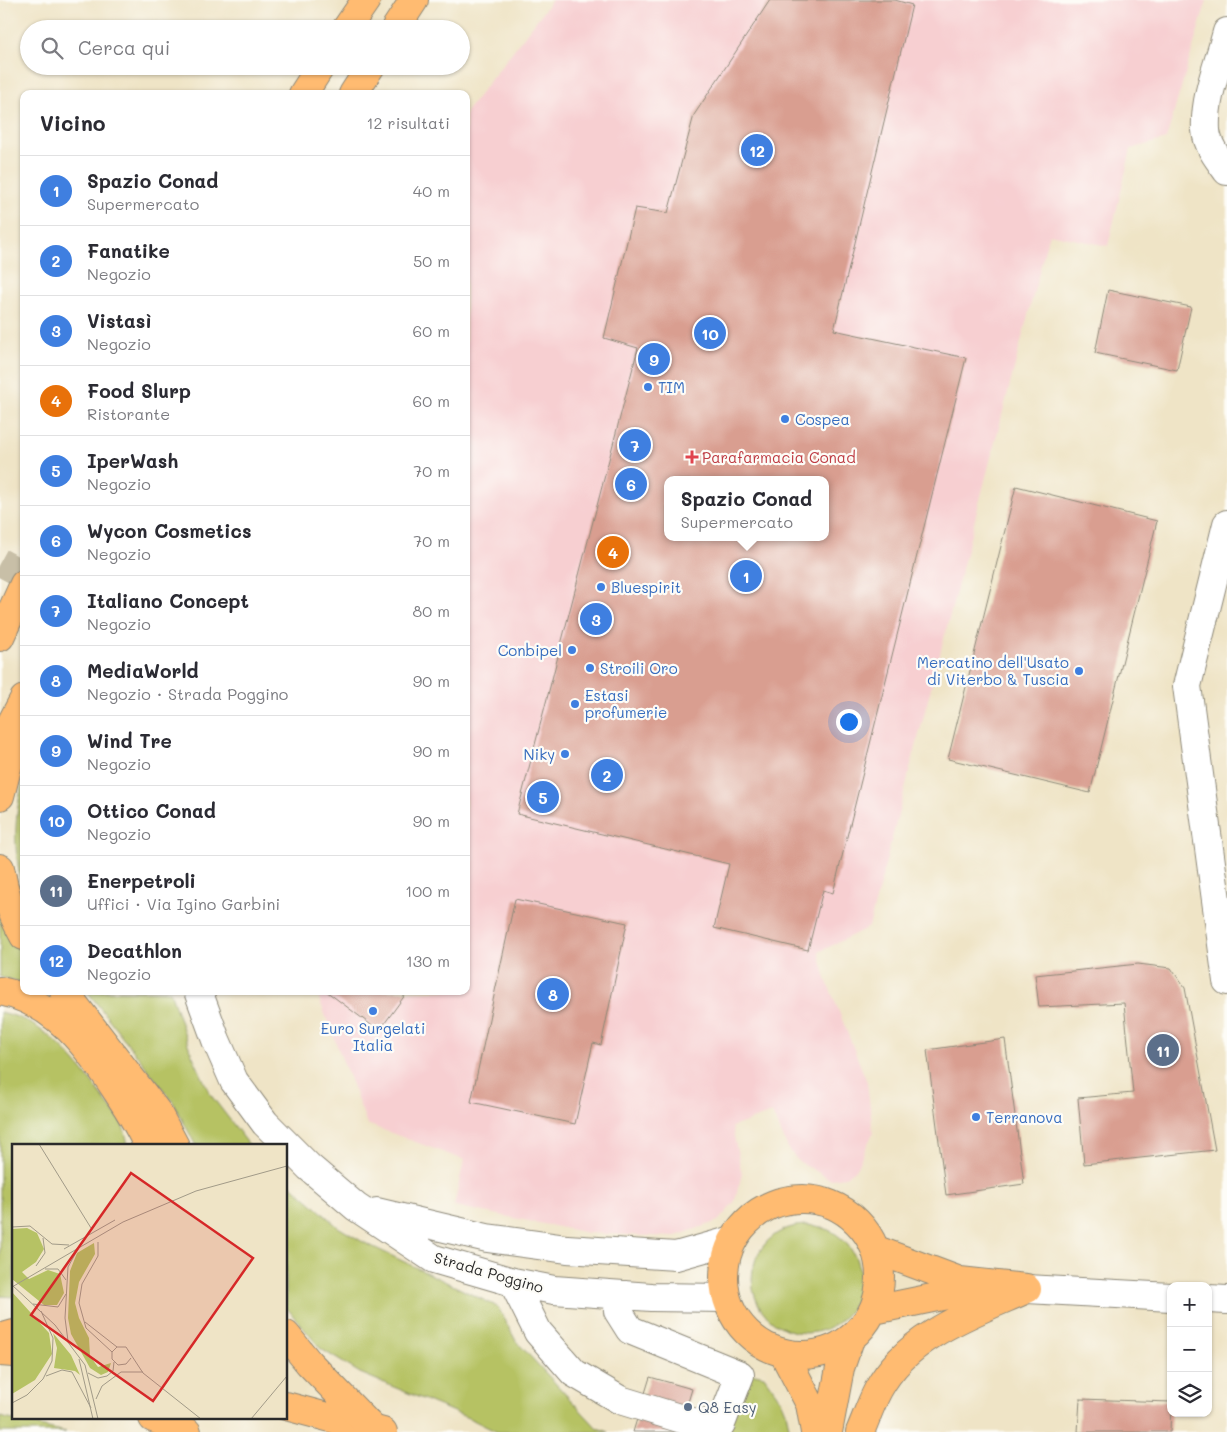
<!DOCTYPE html>
<html lang="it">
<meta charset="utf-8">
<style>
body{margin:0;font-family:Mali,sans-serif;background:#f2f2f3;color:#2b2b33}
.controls{position:absolute;right:15px;bottom:15px;display:grid;overflow:hidden;border-radius:10px;box-shadow:0 1px 4px #0004}
.controls button{width:45px;height:45px;display:grid;place-items:center;padding:0;border:0;border-bottom:1px solid #e1e1e2;background:#fff;color:#2b2b33;font:25px sans-serif}
.you{position:absolute;left:848px;top:721px;width:18px;height:18px;margin:-12px;border:4px solid #fff;border-radius:50%;background:#1a73e8;box-shadow:0 0 0 8px #1a73e833}
.badge{display:grid;place-items:center;width:32px;height:32px;border-radius:50%;background:#7c3aed;color:#fff;font-size:16px;font-weight:700}
.pin{position:absolute;translate:-50% -50%;border:2px solid #fff;box-shadow:0 1px 5px #0006}
.popup{position:absolute;left:664px;top:476px;width:165px;height:65px;box-sizing:border-box;display:grid;place-content:center;border-radius:10px;background:#fff;filter:drop-shadow(0 1px 4px #0005);font-size:16px;white-space:nowrap;color:#7c7c81}
.popup b{font-size:19px;color:#2b2b33}
.popup::after{content:'';position:absolute;left:50%;top:100%;margin-left:-10px;border:10px solid transparent;border-top-color:#fff}
.list{margin:0;padding:0;list-style:none}
h2{display:flex;justify-content:space-between;align-items:center;height:65px;margin:0;padding:0 20px;font-size:21px}
h2 small{font-size:16px;font-weight:400;color:#7c7c81}
.list li{display:grid;grid-template-columns:32px 1fr auto;gap:15px;align-items:center;box-sizing:border-box;height:70px;padding:0 20px;border-top:1px solid #e1e1e2}
.list b{display:block;font-size:19px;white-space:nowrap}
.list p{margin:0;font-size:16px;white-space:nowrap;color:#7c7c81}
.list em{font-size:16px;font-style:normal;color:#7c7c81}
.icon{flex:none;width:28px;height:28px;fill:none;stroke:currentColor;stroke-width:2;stroke-linecap:round;stroke-linejoin:round}
.map{position:relative;flex:none;width:1227px;height:1432px;overflow:hidden}
.search{position:absolute;background:#fff;box-shadow:0 1px 4px #0004;left:20px;top:20px;width:450px;height:55px;display:flex;align-items:center;gap:12px;box-sizing:border-box;padding:0 18px;border-radius:28px;color:#7c7c81;font-size:19px}
.panel{position:absolute;background:#fff;box-shadow:0 1px 4px #0004;left:20px;top:90px;width:450px;height:905px;border-radius:10px}
.map>svg:first-child{display:block}
.built{fill:#f7cfd1;fill-rule:evenodd}
.green{fill:#b6c264;stroke:#707648}
.building{fill:#d99e90;fill-rule:evenodd}
.lines{fill:none;stroke-linecap:round;stroke-linejoin:round}
.minor-tunnel{stroke:#c8bfa7;stroke-width:28;stroke-dasharray:28 14;stroke-linecap:butt}
.minor-casing{stroke:#8d8878;stroke-width:30}
.major-casing{stroke:#8d8878;stroke-width:30}
.highway-casing{stroke:#8d8878;stroke-width:30}
.minor{stroke:#fff;stroke-width:28}
.major{stroke:#ffbb71;stroke-width:28}
.highway{stroke:#ffbb71;stroke-width:28}
.shop-dot{fill:#3f7fe0;stroke:#fdfcf7;stroke-width:2}
.health-dot{fill:#e0444e;stroke:#fdfcf7;stroke-width:2}
.service-dot{fill:#5c6f8a;stroke:#fdfcf7;stroke-width:2}
.labels{text-anchor:middle;dominant-baseline:central;stroke-width:4.5;stroke-linejoin:round;paint-order:stroke}
.shop-label{font-size:15px;fill:#366cbe;stroke:#fdfcf7;text-anchor:start}
.health-label{font-size:15px;fill:#be3a42;stroke:#fdfcf7;text-anchor:start}
.street-label{font-size:15px;fill:#2b2b2b;stroke:#fdfcf7}
.service-label{font-size:15px;fill:#4e5e75;stroke:#fdfcf7;text-anchor:start}
.inset-road{fill:none;stroke:#a19a88;stroke-width:1}
.view{fill:#d62828;fill-opacity:0.15;stroke:#d62828;stroke-width:2.5}
.inset-edge{fill:none;stroke:#2b2b2b;stroke-width:2.5}
</style>
<div class="map">
<svg width="1227" height="1432" viewBox="0 0 1227 1432">
<rect width="100%" height="100%" fill="#fdfcf7"/>
<filter id="ink" filterUnits="userSpaceOnUse"><feTurbulence type="fractalNoise" baseFrequency=".02" numOctaves="2"/><feDisplacementMap in="SourceGraphic" scale="10" xChannelSelector="R" yChannelSelector="G"/><feConvolveMatrix kernelMatrix="1 2 1 2 8 2 1 2 1" color-interpolation-filters="sRGB"/></filter>
<filter id="wash" filterUnits="userSpaceOnUse"><feTurbulence type="fractalNoise" baseFrequency=".0096" numOctaves="4" result="noise"/><feDisplacementMap in="SourceGraphic" scale="20" xChannelSelector="R" yChannelSelector="G"/><feGaussianBlur stdDeviation="1.12" result="paint"/><feColorMatrix in="noise" values="0 0 0 0 0 0 0 0 0 0 0 0 0 0 0 0 0 1.4 0 .05"/><feComposite in="paint" operator="in"/></filter>
<g filter="url(#wash)">
<rect width="100%" height="100%" fill="#efe4c6"/>
<path class="built" d="M552 0H1207L1166 139 1131 149 1108 246 1049 234 869 927 819 952 826 979 867 1082 873 1133 856 1169 845 1177 830 1179 798 1161 788 1148 772 1113 732 1127 742 1174 734 1203 718 1221 673 1237 588 1233 454 1206 464 1160 367 1124 316 991H466V112ZM667 480H825V537H667Z"/>
<path class="green" d="M24 777V891C12 853 14 815 24 777Z
M0 913 12 940 24 958V983L0 977Z
M87 991H170L190 1050 210 1094 250 1146H196L173 1102Z
M0 1012C47 1021 80 1065 106 1102 112 1110 120 1118 123 1127 126 1133 127 1140 128 1146H14V1297L0 1296Z
M286 1180 338 1227 363 1242 498 1307 516 1341 597 1428 609 1432H497L473 1420 360 1373 321 1349 286 1307Z
M752 1279a54 54 0 1 1 108 0a54 54 0 1 1-108 0Z
M746 1372 764 1376 781 1400 786 1412 790 1432H720Z
M0 1417 66 1432H0Z"/>
<g id="blocks">
<path class="building" d="M770 0H895L912 5 834 330 966 358 833 893 823 890 808 950 714 928 729 864 517 814 638 348 604 338 635 208 668 213 694 115ZM667 480H825V537H667Z
M1108 290 1191 307 1177 370 1095 353Z
M1016 486 1157 521 1090 793 948 759Z
M515 899 627 923 601 1045 593 1043 575 1124 471 1102Z
M1138 964 1171 968 1185 988 1215 1150 1084 1164 1078 1098 1133 1093 1124 1003 1039 1007 1035 975Z
M326 991H408L379 1031Z
M1005 1039 1024 1184 946 1195 927 1050Z
M650 1377 692 1389 679 1432H633Z
M1080 1399 1171 1402 1170 1432H1078Z"/>
</g>
</g>
<g filter="url(#ink)">
<use href="#blocks" fill-opacity="0" stroke="#8d8878" stroke-width="1"/>
<g class="lines">
<path class="minor-tunnel" d="M0 562 24 575"/>
<defs>
<path id="minor" d="M1227 32C1219 63 1204 97 1206 130 1207 145 1218 159 1227 171
M1227 524 1187 686 1227 981
M198 991 216 1040 234 1081 265 1123 309 1167 356 1207 434 1259 513 1282 554 1290 651 1297 726 1298
M377 1212 487 1238 567 1249 676 1256 733 1240
M513 1282 538 1332 574 1373 620 1400 692 1422 721 1424 740 1375 630 1330 618 1311 626 1295
M1027 1289 1171 1297
M1208 1299 1227 1300"/>
<path id="major" d="M724 1277a78 78 0 1 1 156 0a78 78 0 1 1-156 0Z
M877 1250 960 1281 1026 1288
M874 1310 947 1295 981 1292
M0 1352 14 1353
M784 1354 810 1404 815 1432
M286 1406 383 1432
M828 1432 840 1368 849 1342
M860 1432C866 1418 871 1403 878 1390 908 1334 973 1313 1027 1289"/>
<path id="highway" d="M346 29 366 0
M395 29 414 0
M303 94 321 66
M353 94 371 66
M0 637 24 584
M3 739 24 699
M0 796 8 765 24 725
M0 868C4 892 12 915 24 936
M0 991C56 1002 89 1048 118 1093 129 1110 140 1127 148 1146
M64 991 157 1112 175 1146
M286 1335 309 1363 372 1428
M0 1338 14 1334
M153 1418 187 1432"/>
</defs>
<use href="#minor" class="minor-casing"/>
<use href="#major" class="major-casing"/>
<use href="#highway" class="highway-casing"/>
<use href="#minor" class="minor"/>
<use href="#major" class="major"/>
<use href="#highway" class="highway"/>
</g>
</g>
<g class="shop-dot">
<circle cx="648" cy="387" r="5"/>
<circle cx="785" cy="419" r="5"/>
<circle cx="601" cy="587" r="5"/>
<circle cx="572" cy="650" r="5"/>
<circle cx="590" cy="668" r="5"/>
<circle cx="1079" cy="671" r="5"/>
<circle cx="575" cy="704" r="5"/>
<circle cx="565" cy="754" r="5"/>
<circle cx="373" cy="1011" r="5"/>
<circle cx="976" cy="1117" r="5"/>
</g>
<path class="health-dot" d="M689.5 449.5h5v5h5v5h-5v5h-5v-5h-5v-5h5z"/>
<circle class="service-dot" cx="688" cy="1407" r="5"/>
<g class="labels">
<g class="shop-label">
<text x="658" y="387">TIM</text>
<text x="795" y="419">Cospea</text>
<text x="611" y="587">Bluespirit</text>
<text x="562" y="650" text-anchor="end">Conbipel</text>
<text x="1069" y="662" text-anchor="end">Mercatino dell'Usato<tspan x="1069" dy="17">di Viterbo &amp; Tuscia</tspan></text>
<text x="600" y="668">Stroili Oro</text>
<text x="585" y="695">Estasi<tspan x="585" dy="17">profumerie</tspan></text>
<text x="555" y="754" text-anchor="end">Niky</text>
<text x="373" y="1028" text-anchor="middle">Euro Surgelati<tspan x="373" dy="17">Italia</tspan></text>
<text x="986" y="1117">Terranova</text>
</g>
<g class="health-label">
<text x="702" y="457">Parafarmacia Conad</text>
</g>
<g class="street-label">
<text transform="translate(489 1272) rotate(16)">Strada Poggino</text>
</g>
<g class="service-label">
<text x="698" y="1407">Q8 Easy</text>
</g>
</g>
<g transform="translate(12 1144)">
<rect width="275" height="275" fill="#efe4c6"/>
<path d="M15 84 25 89 32 105 24 118 10 128 17 135 36 126 48 130 52 149 45 161H32L0 135V85ZM82 99 83 110 67 138 63 159 67 174 77 194 78 212 86 223 99 219 96 228 89 231 78 224 59 190 56 174 58 127 65 109ZM0 148 37 189 40 210 23 236 0 250ZM41 189 59 211 68 231 63 227 42 224 45 204Z" fill="#b6c264"/>
<path class="inset-road" d="M27 0 79 84M0 83 18 82 40 100 57 101M86 98V112L70 140 67 159 74 184 100 208M52 105 103 76M24 122 33 109 31 94M33 125H46L54 136M0 141 43 181 73 221 86 275M0 143 111 78 184 47 275 22M21 160 46 163 54 150M73 178 105 203M56 197 53 174 56 123 66 105M119 214 114 220 106 221 100 215V208L105 203H114L131 229M67 215 81 275M76 229 86 234 95 232 101 227 102 218M131 229 189 275M34 232 50 226 60 228 79 264M84 255 90 242 109 228H131M0 259 15 251 31 235 40 217 41 194 29 167M239 275 275 232"/>
<path class="view" d="M119 29 241 114 141 257 19 171Z"/>
<rect width="275" height="275" class="inset-edge"/>
</g>
</svg>
<div class="controls">
<button>+</button>
<button>−</button>
<button><svg class="icon" aria-label="layers" viewBox="0 0 24 24"><path d="M12 4l9 5-9 5-9-5zM3 14l9 5 9-5"/></svg></button>
</div>
<div class="you"></div>
<div class="pin badge" style="left:746px;top:576px;background:#3f7fe0">1</div>
<div class="popup"><b>Spazio Conad</b>Supermercato</div>
<div class="pin badge" style="left:607px;top:775px;background:#3f7fe0">2</div>
<div class="pin badge" style="left:596px;top:619px;background:#3f7fe0">3</div>
<div class="pin badge" style="left:613px;top:552px;background:#e8710a">4</div>
<div class="pin badge" style="left:543px;top:797px;background:#3f7fe0">5</div>
<div class="pin badge" style="left:631px;top:484px;background:#3f7fe0">6</div>
<div class="pin badge" style="left:635px;top:445px;background:#3f7fe0">7</div>
<div class="pin badge" style="left:553px;top:994px;background:#3f7fe0">8</div>
<div class="pin badge" style="left:654px;top:359px;background:#3f7fe0">9</div>
<div class="pin badge" style="left:710px;top:333px;background:#3f7fe0">10</div>
<div class="pin badge" style="left:1163px;top:1050px;background:#5c6f8a">11</div>
<div class="pin badge" style="left:757px;top:150px;background:#3f7fe0">12</div>
<div class="search"><svg class="icon" aria-label="search" viewBox="0 0 24 24"><circle cx="10" cy="10" r="6"/><path d="M15 15l6 6"/></svg>Cerca qui</div>
<section class="panel">
<h2>Vicino<small>12 risultati</small></h2>
<ul class="list">
<li><span class="badge" style="background:#3f7fe0">1</span><div><b>Spazio Conad</b><p>Supermercato</p></div><em>40 m</em></li>
<li><span class="badge" style="background:#3f7fe0">2</span><div><b>Fanatike</b><p>Negozio</p></div><em>50 m</em></li>
<li><span class="badge" style="background:#3f7fe0">3</span><div><b>Vistasì</b><p>Negozio</p></div><em>60 m</em></li>
<li><span class="badge" style="background:#e8710a">4</span><div><b>Food Slurp</b><p>Ristorante</p></div><em>60 m</em></li>
<li><span class="badge" style="background:#3f7fe0">5</span><div><b>IperWash</b><p>Negozio</p></div><em>70 m</em></li>
<li><span class="badge" style="background:#3f7fe0">6</span><div><b>Wycon Cosmetics</b><p>Negozio</p></div><em>70 m</em></li>
<li><span class="badge" style="background:#3f7fe0">7</span><div><b>Italiano Concept</b><p>Negozio</p></div><em>80 m</em></li>
<li><span class="badge" style="background:#3f7fe0">8</span><div><b>MediaWorld</b><p>Negozio · Strada Poggino</p></div><em>90 m</em></li>
<li><span class="badge" style="background:#3f7fe0">9</span><div><b>Wind Tre</b><p>Negozio</p></div><em>90 m</em></li>
<li><span class="badge" style="background:#3f7fe0">10</span><div><b>Ottico Conad</b><p>Negozio</p></div><em>90 m</em></li>
<li><span class="badge" style="background:#5c6f8a">11</span><div><b>Enerpetroli</b><p>Uffici · Via Igino Garbini</p></div><em>100 m</em></li>
<li><span class="badge" style="background:#3f7fe0">12</span><div><b>Decathlon</b><p>Negozio</p></div><em>130 m</em></li>
</ul>
</section>
</div>
